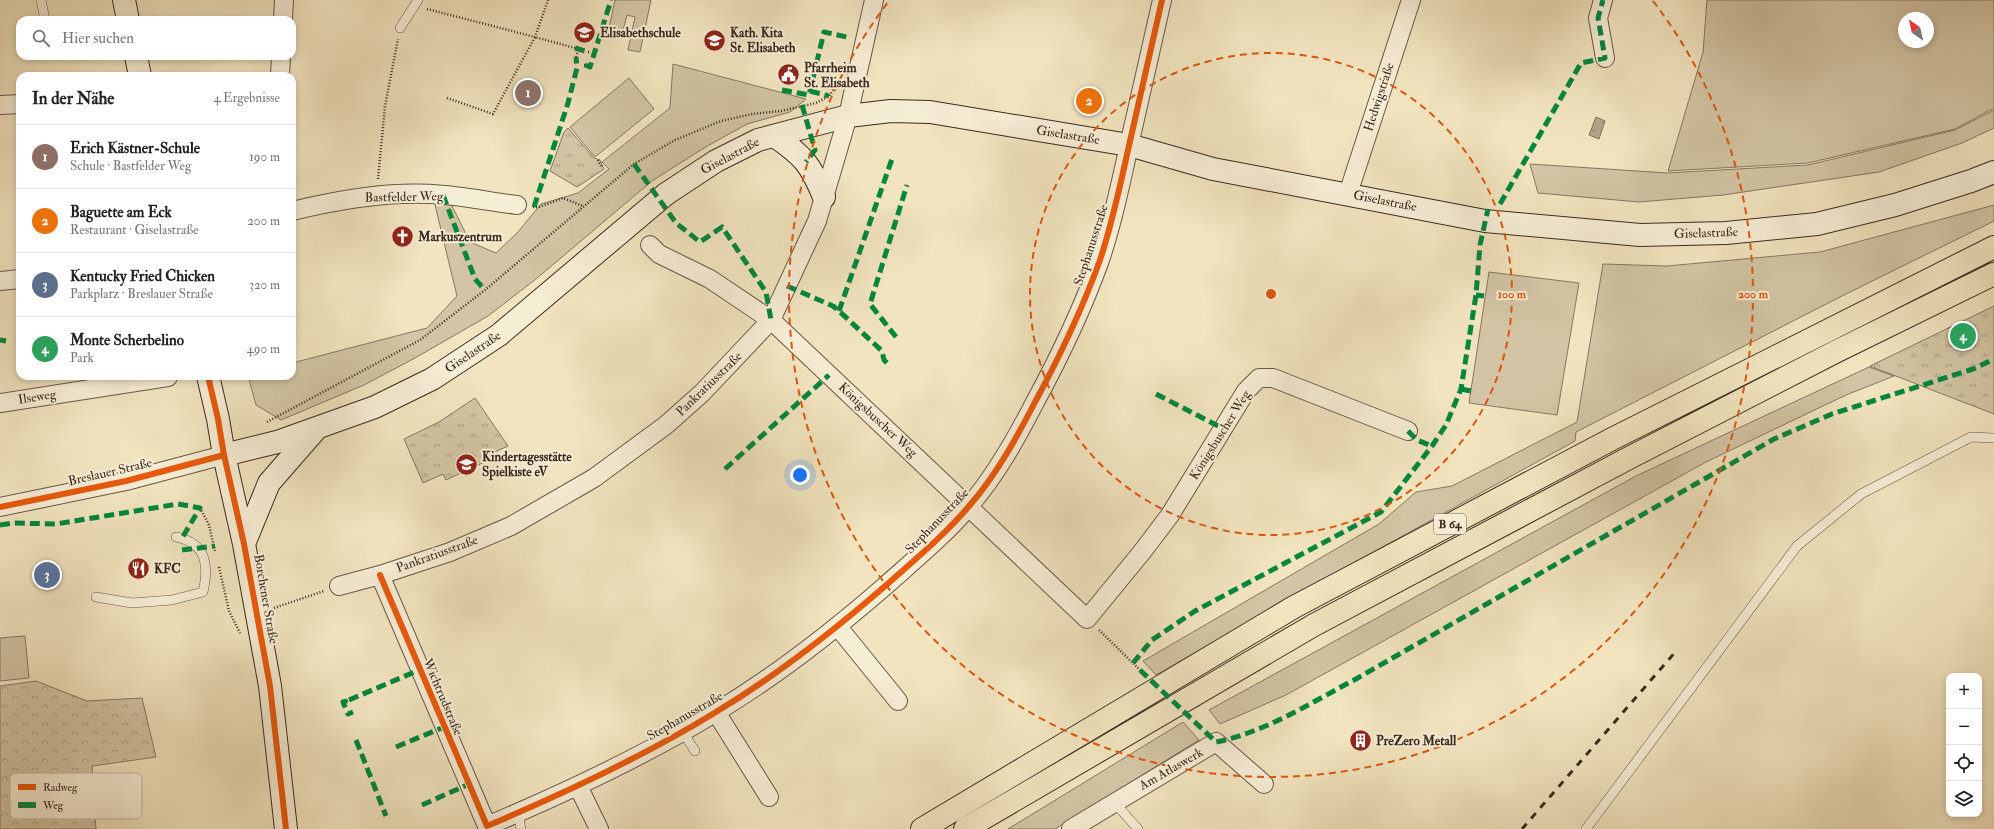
<!DOCTYPE html>
<html lang="de">
<meta charset="utf-8">
<style>
body{margin:0;font-family:"IM FELL Double Pica",serif;background:#f2f2f2;color:#222}
.controls{position:absolute;right:12px;bottom:12px;display:grid;overflow:hidden;border-radius:8px;box-shadow:0 2px 6px #0003}
.controls button{width:36px;height:36px;display:grid;place-items:center;padding:0;border:0;border-bottom:1px solid #e0e0e0;background:#fff;color:#222;font:20px sans-serif}
.compass{position:absolute;left:1898px;top:12px;width:36px;height:36px;border-radius:50%;background:#fff;box-shadow:0 2px 6px #0003;rotate:326deg}
.you{position:absolute;left:800px;top:475px;width:14px;height:14px;margin:-10px;border:3px solid #fff;border-radius:50%;background:#1a73e8;box-shadow:0 0 0 6px #1a73e833}
.badge{display:grid;place-items:center;width:26px;height:26px;border-radius:50%;background:#d93025;color:#fff;font-size:13px;font-weight:700}
.pin{position:absolute;translate:-50% -50%;border:2px solid #fff;box-shadow:0 1px 4px #0006}
.list{margin:0;padding:0;list-style:none}
h2{display:flex;justify-content:space-between;align-items:center;height:52px;margin:0;padding:0 16px;font-size:17px}
h2 small{font-size:13px;font-weight:400;color:#767676}
.list li{display:grid;grid-template-columns:26px 1fr auto;gap:12px;align-items:center;box-sizing:border-box;height:64px;padding:0 16px;border-top:1px solid #e0e0e0}
.list b{display:block;font-size:15px;white-space:nowrap}
.list p{margin:0;font-size:13px;white-space:nowrap;color:#767676}
.list em{font-size:13px;font-style:normal;color:#767676}
.icon{flex:none;width:22px;height:22px;fill:none;stroke:currentColor;stroke-width:2;stroke-linecap:round;stroke-linejoin:round}
.map{position:relative;flex:none;width:1994px;height:829px;overflow:hidden}
.search{position:absolute;background:#fff;box-shadow:0 2px 6px #0003;left:16px;top:16px;width:280px;height:44px;display:flex;align-items:center;gap:10px;box-sizing:border-box;padding:0 14px;border-radius:12px;color:#767676;font-size:15px}
.panel{position:absolute;background:#fff;box-shadow:0 2px 6px #0003;left:16px;top:72px;width:280px;height:308px;border-radius:12px}
.map>svg:first-child{display:block}
.grass{fill:#d2c4a4;stroke:#867762;fill-rule:evenodd}
.forest{fill:url(#forest-crowns);stroke:#867762}
.park{fill:url(#park-tufts);stroke:#867762}
.water{fill:url(#water-ripples);stroke:#83745f}
.lines{fill:none;stroke-linecap:round;stroke-linejoin:round}
.lane-casing{stroke:#685847;stroke-width:10}
.street-casing{stroke:#685847;stroke-width:20}
.secondary-casing{stroke:#3a2a1f;stroke-width:24}
.highway-casing{stroke:#3a2a1f;stroke-width:24}
.path{stroke:#3a2a1f;stroke-width:2.5;stroke-dasharray:1 2;stroke-linecap:butt}
.lane{stroke:#f6edd5;stroke-width:9}
.street{stroke:#f6edd5;stroke-width:18}
.secondary{stroke:#f6edd5;stroke-width:22}
.highway{stroke:#f1e4bf;stroke-width:22}
.rail{stroke:#3a2a1f;stroke-width:3;stroke-dasharray:7 7;stroke-linecap:butt}
.quiet{stroke:#00873e;stroke-width:5;stroke-dasharray:10 5;stroke-linecap:butt}
.cycleway-casing{stroke:#f6edd5;stroke-width:8}
.cycleway{stroke:#e8590c;stroke-width:6}
.ring{fill:none;stroke:#df570d;stroke-width:2;stroke-dasharray:7 5}
.labels{text-anchor:middle;dominant-baseline:central;stroke-width:4;stroke-linejoin:round;paint-order:stroke}
.shield{fill:#f6edd5;stroke:#726456;stroke-width:1}
.shield-label{font-size:12px;font-weight:bold;fill:#3a2a1f}
.poi-label{font-size:13px;font-weight:bold;fill:#3a2a1f;stroke:#f6edd5;text-anchor:start}
.street-label{font-size:13px;fill:#3a2a1f;stroke:#f6edd5}
.key{fill:#f6edd5;stroke:#beb29e;stroke-width:1}
.key-label{font-size:11px;fill:#3a2a1f}
.centre{fill:#df570d;stroke:#f6edd5;stroke-width:2}
.ring-label{font-size:12px;text-anchor:middle;font-weight:bold;fill:#df570d;stroke:#f6edd5;stroke-width:4;stroke-linejoin:round;paint-order:stroke}
</style>
<div class="map">
<svg width="1994" height="829" viewBox="0 0 1994 829">
<defs>
<pattern id="forest-crowns" width="20" height="18" patternUnits="userSpaceOnUse"><rect width="20" height="18" fill="#d2c4a4"/><path d="M2 6a3 3 0 1 1 6 0M12 15a3 3 0 1 1 6 0" fill="none" stroke="#ab9f85"/></pattern>
<pattern id="park-tufts" width="24" height="20" patternUnits="userSpaceOnUse"><rect width="24" height="20" fill="#d2c4a4"/><path d="M3 7l-1-3M5 7V3M7 7l1-3M15 17l-1-3M17 17v-4M19 17l1-3" fill="none" stroke="#ab9f85"/></pattern>
<pattern id="water-ripples" width="26" height="14" patternUnits="userSpaceOnUse"><rect width="26" height="14" fill="#b3a589"/><path d="M2 4q2-2 4 0t4 0M15 11q2-2 4 0t4 0" fill="none" stroke="#93876f"/></pattern>
</defs>
<rect width="100%" height="100%" fill="#f1e4bf"/>
<filter id="stains"><feTurbulence type="fractalNoise" baseFrequency=".005" numOctaves="4"/><feColorMatrix values="0 0 0 0 .2 0 0 0 0 .09 0 0 0 0 .02 0 0 0 .5 -.17"/></filter>
<radialGradient id="worn" r=".72"><stop offset=".6" stop-color="#630" stop-opacity="0"/><stop offset="1" stop-color="#630" stop-opacity=".3"/></radialGradient>
<path class="grass" d="M615 0H651L640 52 628 50 635 17 627 15 623 31 609 28Z
M1707 0H1994V108L1955 129 1808 163 1668 171 1703 52ZM1904 18H1928V42H1904Z
M673 64 806 99 790 112 747 124 704 148 652 181 536 279 488 316 415 358 364 385 281 420 256 405 248 376H292V363L427 328 457 296 435 205 451 204 470 242 496 253 518 232 541 204 578 193 609 169 602 162 670 108Z
M629 78 654 109 595 157 570 127Z
M1994 110V128L1962 143 1879 172 1723 195 1639 202 1538 193 1530 164 1668 173 1808 165 1955 130Z
M1994 205V221L1842 296 1576 432 1575 441 1290 598 1156 675 1143 661 1379 524 1416 492 1452 486 1577 422 1603 264 1667 266 1820 252Z
M1489 272 1579 283 1557 415 1469 403Z
M1869 367 1894 376 1846 395 1706 462 1286 695 1220 724 1209 710 1636 476Z
M25 636 29 678 0 681V638Z
M1183 722 1199 740 1055 829H1008Z"/>
<path class="forest" d="M36 681 87 701 142 698 156 757 92 766 96 829H0V686Z"/>
<path class="park" d="M568 128 594 158 600 160 604 169 577 187 550 171 564 132Z
M1994 306V414L1870 366Z
M475 398 508 446 490 454 491 459 446 480 443 474 423 483 404 439 439 422Z"/>
<path class="water" d="M1596 117 1605 121 1599 139 1589 135Z"/>
<g class="lines">
<defs>
<path id="lane" d="M41 0 45 20
M400 28 418 0
M96 597 132 603 172 600 203 592C209 566 207 543 176 537
M683 732 695 751
M1114 802 1138 829
M518 813 521 829
M1586 829 1797 546 1861 494 1971 437 1993 438"/>
<path id="street" d="M1603 0 1598 18 1605 58
M283 20 284 0
M280 76 281 56
M0 105 20 104
M1348 194 1411 0
M292 211C341 199 393 190 444 195 468 197 493 202 517 205
M650 245 659 254 710 279 771 320 1087 619 1142 552 1170 515 1246 391 1259 378H1273L1408 431
M0 281 20 279
M0 403 168 377
M0 507 126 481 224 455
M380 575 487 826C565 793 643 757 716 712 776 676 831 633 884 587 913 561 945 535 970 505 996 475 1016 439 1034 404 1059 358 1082 310 1100 260 1112 224 1120 187 1128 150 1139 100 1151 50 1162 0
M339 586 380 575 450 552 511 526 594 478 666 425 702 393 771 320 817 221 848 116 874 0
M838 627 898 701
M716 712 769 797
M578 786 599 829
M1071 829 1216 742 1264 784"/>
<path id="secondary" d="M124 0 128 20
M136 56 140 76
M774 136C803 155 811 165 824 197
M208 376 218 419 224 455 244 544 270 686 286 829
M224 455 277 442 375 407 432 379 499 335 666 194 716 161 758 140 848 116 891 111 930 112 1129 145 1213 169 1485 221 1640 235 1726 233 1817 224 1895 205 1971 181 1994 172
M244 544 269 483 317 428"/>
<path id="highway" d="M922 829 1294 607 1612 439 1994 247
M965 829 1314 625 1627 459 1837 351 1994 274"/>
</defs>
<use href="#lane" class="lane-casing"/>
<use href="#street" class="street-casing"/>
<use href="#secondary" class="secondary-casing"/>
<use href="#highway" class="highway-casing"/>
<path class="path" d="M427 9 535 37 548 0
M588 52H589
M576 57 578 51
M584 65H585
M447 98 493 114 535 37 575 48
M598 160 602 168
M378 179 385 106 398 39
M533 207H539L563 198 583 206
M267 422 420 340 485 290 634 164 675 140 721 121 752 114 781 111 816 103 829 96 837 85
M200 508 209 525 215 551
M219 567 229 611 240 633
M274 608 324 591
M1099 630 1140 670
M347 701 349 700"/>
<use href="#lane" class="lane"/>
<use href="#street" class="street"/>
<use href="#secondary" class="secondary"/>
<use href="#highway" class="highway"/>
<path class="rail" d="M1522 829 1677 650"/>
<path class="quiet" d="M575 48 588 52
M585 65 590 67 611 0
M782 90 809 95 824 32 847 37
M810 91 829 96
M802 105 815 150 806 162
M634 164 676 223 700 242 722 227 766 292 771 320
M443 195 475 279 485 290
M1500 204 1581 63 1605 58 1598 18 1603 0
M534 207 568 103 577 68 576 57
M787 286 833 306 839 311 882 351 884 360 887 363
M1476 295 1484 296
M839 311 892 159
M896 337 870 304 907 185
M0 340 6 341
M1461 389 1471 391
M1156 394 1224 429
M1408 431 1417 440 1432 446
M725 469 829 375
M0 525 13 523 56 524 178 504 200 508 182 538
M182 550 215 546
M1133 663 1152 640 1195 611 1381 512 1432 446 1446 425 1461 389 1476 295 1480 245 1488 209
M1140 670 1216 742C1266 732 1312 702 1356 679L1774 439 1832 414 1973 369 1994 359
M349 700 419 670
M347 701 343 702 348 714 353 712
M356 740 386 816
M396 747 444 727
M422 805 469 784"/>
<defs>
<path id="cycleway" d="M208 376 218 419 224 455 244 544 270 686 286 829
M0 507 126 481 224 455
M380 575 487 826C565 793 643 757 716 712 776 676 831 633 884 587 913 561 945 535 970 505 996 475 1016 439 1034 404 1059 358 1082 310 1100 260 1112 224 1120 187 1128 150 1139 100 1151 50 1162 0"/>
</defs>
<use href="#cycleway" class="cycleway-casing"/>
<use href="#cycleway" class="cycleway"/>
</g>
<g class="ring">
<circle cx="1271" cy="294" r="241"/>
<path d="M1653 1A482 482 0 1 1 889 1"/>
</g>
<defs>
<symbol id="school-disc" viewBox="-11 -11 22 22"><circle r="9.5" fill="#8f2418" stroke="#f6edd5"/><path d="M0-5L7-2L0 1L-7-2ZM-4 1L0 2.5L4 1V4Q0 6-4 4Z" fill="#fff"/></symbol>
<symbol id="civic-disc" viewBox="-11 -11 22 22"><circle r="9.5" fill="#8f2418" stroke="#f6edd5"/><path d="M-.6-6.5H3V-4.5H.6V-3L4-1V1h2V6H-6V1h2V-1L-.6-3ZM-1.2 2.5V6h2.4V2.5Z" fill="#fff"/></symbol>
<symbol id="church-disc" viewBox="-11 -11 22 22"><circle r="9.5" fill="#8f2418" stroke="#f6edd5"/><path d="M-1.2-6h2.4v3.5h3.3v2.4h-3.3V6h-2.4V-.1h-3.3v-2.4h3.3Z" fill="#fff"/></symbol>
<symbol id="restaurant-disc" viewBox="-11 -11 22 22"><circle r="9.5" fill="#8f2418" stroke="#f6edd5"/><path d="M-5-6h1v4h1v-4h1v4h1v-4h1v5L-1.5 .5V6h-2V.5L-5-1ZM5-6V6H3V1.5H1.5Q1.5-4 5-6Z" fill="#fff"/></symbol>
<symbol id="building-disc" viewBox="-11 -11 22 22"><circle r="9.5" fill="#8f2418" stroke="#f6edd5"/><path d="M-4-6H4V6H1V3H-1V6H-4ZM-2.5-4.3h1.7v1.8h-1.7ZM.8-4.3h1.7v1.8H.8ZM-2.5-1h1.7V.8h-1.7ZM.8-1h1.7V.8H.8Z" fill="#fff"/></symbol>
</defs>
<g fill-rule="evenodd">
<use href="#school-disc" x="572" y="20" width="25" height="25"/>
<use href="#school-disc" x="702" y="28" width="25" height="25"/>
<use href="#civic-disc" x="776" y="62" width="25" height="25"/>
<use href="#church-disc" x="390" y="224" width="25" height="25"/>
<use href="#school-disc" x="454" y="452" width="25" height="25"/>
<use href="#restaurant-disc" x="126" y="556" width="25" height="25"/>
<use href="#building-disc" x="1348" y="728" width="25" height="25"/>
</g>
<g class="labels">
<rect class="shield" x="1434" y="514" width="32" height="20" rx="3"/>
<g class="shield-label">
<text x="1450" y="524">B 64</text>
</g>
<g class="poi-label">
<text x="600" y="33">Elisabethschule</text>
<text x="730" y="33">Kath. Kita<tspan x="730" dy="15">St. Elisabeth</tspan></text>
<text x="804" y="68">Pfarrheim<tspan x="804" dy="15">St. Elisabeth</tspan></text>
<text x="418" y="237">Markuszentrum</text>
<text x="482" y="457">Kindertagesstätte<tspan x="482" dy="15">Spielkiste eV</tspan></text>
<text x="154" y="569">KFC</text>
<text x="1376" y="741">PreZero Metall</text>
</g>
<g class="street-label">
<text transform="translate(1379 97) rotate(-72)">Hedwigstraße</text>
<text transform="translate(1068 135) rotate(9)">Giselastraße</text>
<text transform="translate(730 156) rotate(-28)">Giselastraße</text>
<text transform="translate(404 197) rotate(-1)">Bastfelder Weg</text>
<text transform="translate(1385 201) rotate(11)">Giselastraße</text>
<text transform="translate(1706 233) rotate(-2)">Giselastraße</text>
<text transform="translate(1091 245) rotate(-72)">Stephanusstraße</text>
<text transform="translate(473 352) rotate(-34)">Giselastraße</text>
<text transform="translate(709 384) rotate(-44)">Pankratiusstraße</text>
<text transform="translate(37 397) rotate(-9)">Ilseweg</text>
<text transform="translate(878 420) rotate(43)">Königsbuscher Weg</text>
<text transform="translate(1220 435) rotate(-58)">Königsbuscher Weg</text>
<text transform="translate(110 472) rotate(-13)">Breslauer Straße</text>
<text transform="translate(937 521) rotate(-46)">Stephanusstraße</text>
<text transform="translate(437 554) rotate(-20)">Pankratiusstraße</text>
<text transform="translate(266 599) rotate(80)">Borchener Straße</text>
<text transform="translate(443 697) rotate(67)">Wichtrudstraße</text>
<text transform="translate(685 716) rotate(-30)">Stephanusstraße</text>
<text transform="translate(1171 769) rotate(-30)">Am Atlaswerk</text>
</g>
</g>
<rect x="10" y="773" width="132" height="46" rx="6" class="key"/>
<rect x="18" y="784" width="18" height="6" fill="#e8590c"/>
<rect x="18" y="802" width="18" height="6" fill="#00873e"/>
<g class="key-label">
<text x="43" y="791">Radweg</text>
<text x="43" y="809">Weg</text>
</g>
<circle cx="1271" cy="294" r="6" class="centre"/>
<g class="ring-label">
<text x="1512" y="298">100 m</text>
<text x="1753" y="298">200 m</text>
</g>
<rect width="100%" height="100%" filter="url(#stains)"/>
<rect width="100%" height="100%" fill="url(#worn)"/>
</svg>
<div class="controls">
<button>+</button>
<button>−</button>
<button><svg class="icon" aria-label="locate" viewBox="0 0 24 24"><circle cx="12" cy="12" r="6"/><path d="M12 2v4M12 18v4M2 12h4M18 12h4"/></svg></button>
<button><svg class="icon" aria-label="layers" viewBox="0 0 24 24"><path d="M12 4l9 5-9 5-9-5zM3 14l9 5 9-5"/></svg></button>
</div>
<svg class="compass" viewBox="-18 -18 36 36"><path d="M0-13l5 13h-10z" fill="#e53935"/><path d="M0 13l5-13h-10z" fill="#767676"/></svg>
<div class="you"></div>
<div class="pin badge" style="left:528px;top:93px;background:#8d6e63">1</div>
<div class="pin badge" style="left:1089px;top:101px;background:#e8710a">2</div>
<div class="pin badge" style="left:47px;top:575px;background:#5c6f8a">3</div>
<div class="pin badge" style="left:1963px;top:336px;background:#2e9e5b">4</div>
<div class="search"><svg class="icon" aria-label="search" viewBox="0 0 24 24"><circle cx="10" cy="10" r="6"/><path d="M15 15l6 6"/></svg>Hier suchen</div>
<section class="panel">
<h2>In der Nähe<small>4 Ergebnisse</small></h2>
<ul class="list">
<li><span class="badge" style="background:#8d6e63">1</span><div><b>Erich Kästner-Schule</b><p>Schule · Bastfelder Weg</p></div><em>190 m</em></li>
<li><span class="badge" style="background:#e8710a">2</span><div><b>Baguette am Eck</b><p>Restaurant · Giselastraße</p></div><em>200 m</em></li>
<li><span class="badge" style="background:#5c6f8a">3</span><div><b>Kentucky Fried Chicken</b><p>Parkplatz · Breslauer Straße</p></div><em>320 m</em></li>
<li><span class="badge" style="background:#2e9e5b">4</span><div><b>Monte Scherbelino</b><p>Park</p></div><em>490 m</em></li>
</ul>
</section>
</div>
